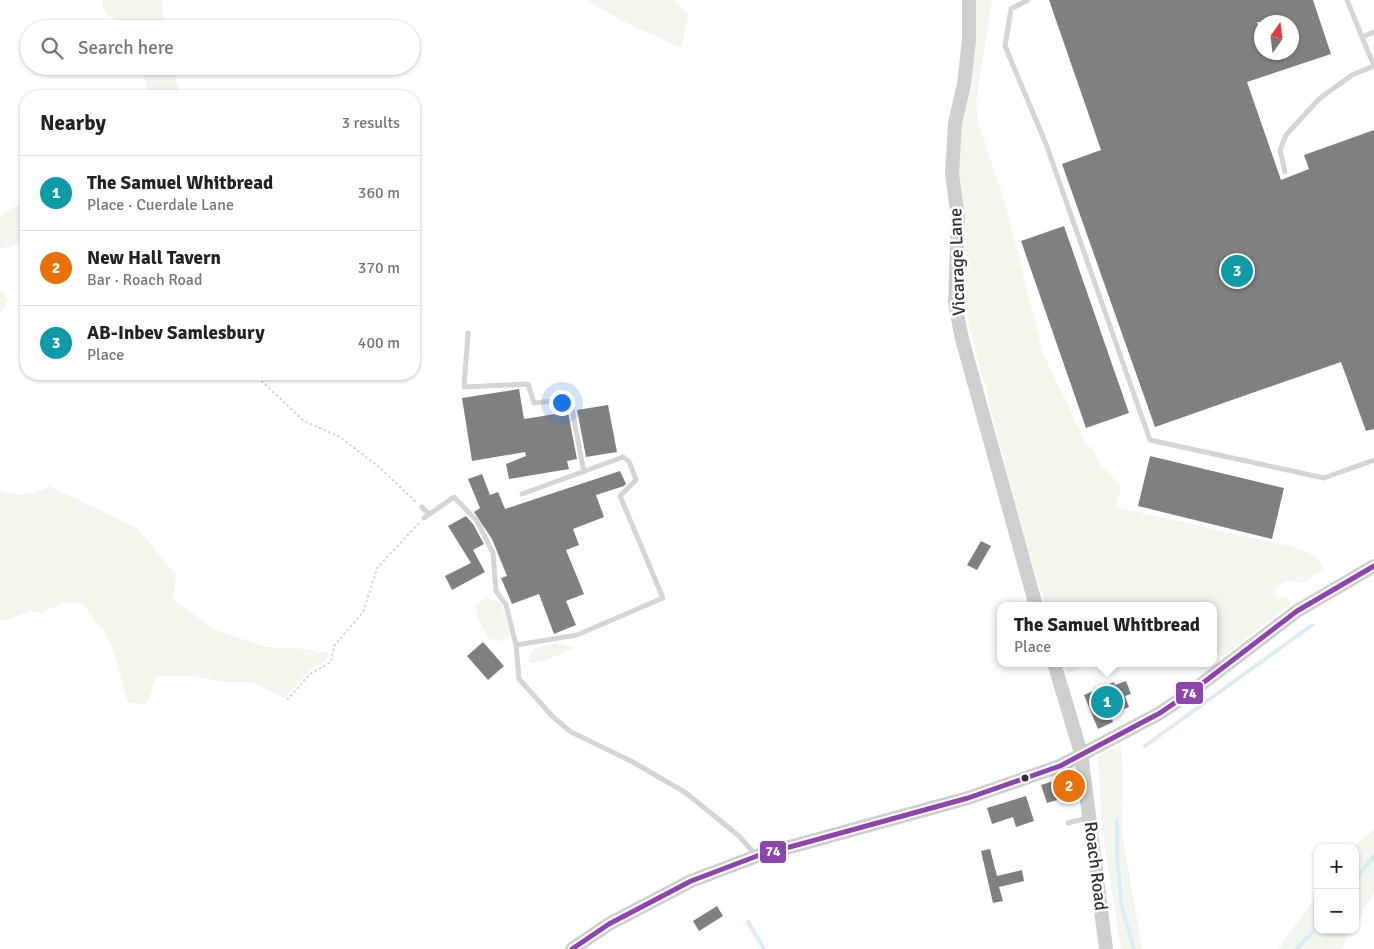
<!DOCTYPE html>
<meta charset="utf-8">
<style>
body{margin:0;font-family:Signika,sans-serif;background:#f2f2f2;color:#222}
.controls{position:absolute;right:15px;bottom:15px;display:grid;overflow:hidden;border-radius:10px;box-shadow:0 1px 4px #0004}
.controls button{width:45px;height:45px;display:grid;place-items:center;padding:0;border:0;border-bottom:1px solid #e0e0e0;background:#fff;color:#222;font:25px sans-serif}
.compass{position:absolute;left:1254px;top:15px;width:45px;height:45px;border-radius:50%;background:#fff;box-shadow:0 1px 4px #0004;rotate:14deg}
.you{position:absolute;left:561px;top:402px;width:18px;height:18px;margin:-12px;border:4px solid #fff;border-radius:50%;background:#1a73e8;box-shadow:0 0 0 8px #1a73e833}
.badge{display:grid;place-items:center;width:32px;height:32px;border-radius:50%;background:#2563eb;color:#fff;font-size:16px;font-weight:700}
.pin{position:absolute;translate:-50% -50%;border:2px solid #fff;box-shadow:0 1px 5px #0006}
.popup{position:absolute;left:997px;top:602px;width:220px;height:65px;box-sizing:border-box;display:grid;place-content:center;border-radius:10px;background:#fff;filter:drop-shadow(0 1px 4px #0005);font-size:16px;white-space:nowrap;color:#767676}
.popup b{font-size:19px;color:#222}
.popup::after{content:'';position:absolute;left:50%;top:100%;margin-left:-10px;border:10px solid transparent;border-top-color:#fff}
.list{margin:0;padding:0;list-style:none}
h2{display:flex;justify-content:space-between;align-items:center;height:65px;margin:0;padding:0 20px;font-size:21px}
h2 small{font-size:16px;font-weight:400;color:#767676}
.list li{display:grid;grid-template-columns:32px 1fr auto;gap:15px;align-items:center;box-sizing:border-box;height:75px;padding:0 20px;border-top:1px solid #e0e0e0}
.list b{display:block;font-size:19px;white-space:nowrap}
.list p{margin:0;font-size:16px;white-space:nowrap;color:#767676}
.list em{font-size:16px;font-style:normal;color:#767676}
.icon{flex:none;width:28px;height:28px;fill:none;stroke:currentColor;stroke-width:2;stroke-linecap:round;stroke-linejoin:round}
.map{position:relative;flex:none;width:1374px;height:949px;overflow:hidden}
.search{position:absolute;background:#fff;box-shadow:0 1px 4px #0004;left:20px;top:20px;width:400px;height:55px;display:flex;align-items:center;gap:12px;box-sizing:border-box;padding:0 18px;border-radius:28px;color:#767676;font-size:19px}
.panel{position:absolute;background:#fff;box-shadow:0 1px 4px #0004;left:20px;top:90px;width:400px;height:290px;border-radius:20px}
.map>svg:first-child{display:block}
.green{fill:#f3f6ed}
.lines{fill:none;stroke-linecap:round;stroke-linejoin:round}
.stream{stroke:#dbedf4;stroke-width:4}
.building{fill:#808080;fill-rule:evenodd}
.path{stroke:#d5d5d5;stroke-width:2;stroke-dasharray:2.5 2.5;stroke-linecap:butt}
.lane{stroke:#d5d5d5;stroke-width:5}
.secondary{stroke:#cfcfcf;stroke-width:14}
.bus-1-casing{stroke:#fff;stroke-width:9}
.bus-1{stroke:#8e44ad;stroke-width:5}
.bus-dot{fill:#313131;stroke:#fff;stroke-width:2}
.labels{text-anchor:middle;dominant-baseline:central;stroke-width:5;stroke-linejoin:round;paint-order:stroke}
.street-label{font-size:18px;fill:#313131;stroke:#fff}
.line-badge{stroke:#fff;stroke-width:2}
.badge-label{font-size:14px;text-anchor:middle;font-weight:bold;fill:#fff}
</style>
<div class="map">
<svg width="1374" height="949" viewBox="0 0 1374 949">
<rect width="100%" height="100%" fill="#fff"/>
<path class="green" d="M103 0H162L164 29H126L124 24 106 14 102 3Z
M587 0H674L688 15 682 48 620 20Z
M976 0H992L976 102 978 123 1006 206 1042 350C1055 383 1073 410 1085 445L1093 448 1101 469 1107 471 1121 487 1116 507 1289 546C1304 551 1319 552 1323 570L1302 583 1287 581 1276 587 1275 595 1278 599 1287 597 1292 603 1222 657 1213 646V606H1046L1023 534 970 328 962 290 966 225 959 178 960 137 975 32Z
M142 66H173L180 96H149Z
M21 203 26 208V245L24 242 0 249V216Z
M0 288 8 300 0 313Z
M49 486 137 528 176 575 173 600 216 630 266 647 308 649 317 653 327 652 328 656 326 660 311 669 284 698 253 682H223L193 676H156L148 701 141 705 128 702C121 681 117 658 108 638 101 624 89 616 83 603L64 602 42 613 31 611 3 621 0 620V490C20 497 31 496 49 486Z
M487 598 499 601 512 631 503 641 489 639 477 617 476 604Z
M556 643 575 648 541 662 529 663 530 653 537 647Z
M1064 663H1087L1068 674Z
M1121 745 1123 772 1122 833 1142 949H1121L1102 830 1098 756Z
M1374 829V893L1355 925V848H1352Z
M1318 894V930H1352L1341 949H1278Z"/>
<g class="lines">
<path class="stream" d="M1145 746 1312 625
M1117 820V857L1122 908 1134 949
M1355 880 1374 856
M748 922 764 949
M1296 949 1312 933 1318 923"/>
</g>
<path class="building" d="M1049 0H1313L1331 54 1247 82 1281 180 1309 169 1304 155 1374 130V429L1366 431 1341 362 1155 427 1062 164 1101 150ZM1257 22H1292V52H1262V35Z
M1064 226 1129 413 1086 428 1021 241Z
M519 389 524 419 568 412 577 459 567 461 569 469 509 479 506 464 526 456 525 452 472 461 462 398Z
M608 405 617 452 586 457 577 410Z
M1150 456 1284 488 1272 539 1138 506Z
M620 471 626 484 624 486 596 495 604 517 573 529 579 545 566 550 584 594 566 601 576 625 554 634 539 594 512 604 501 578 507 576 492 539 474 512 480 508 468 479 482 474 490 495 498 492 505 509Z
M466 516 473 524 484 544 473 550 485 572 452 590 445 576 471 563 448 526Z
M981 541 991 546 977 570 967 565Z
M483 642 504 666 488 680 467 656Z
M1126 681 1131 694 1125 696 1129 707 1110 715 1113 722 1098 729 1084 695 1114 682 1115 685Z
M1075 774 1077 794 1047 803 1041 785Z
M1026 796 1034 821 1016 827 1013 817 992 824 987 808Z
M990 849 997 876 1022 870 1024 881 999 887 1003 901 993 903 981 851Z
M717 906 723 916 699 931 693 921Z"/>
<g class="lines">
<path class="path" d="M254 374 304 421 340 437 379 467 416 502
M287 700 310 674 331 662 334 646 363 612 377 568 419 523"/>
<path class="lane" d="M1028 0 1011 9 1005 46 1046 144 1150 440 1324 478 1374 460
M1347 0 1362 37 1374 32
M1362 37 1374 66
M1285 172 1280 150 1286 135 1319 99 1352 75 1374 66
M468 333 464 387 528 384 534 403 570 399 584 472
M522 494 623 457 629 461 636 480 620 496 663 598 577 635 516 645 519 679 553 717 571 732 633 762 686 793 739 836 755 854
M422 507 429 514
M424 518 454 497 477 521 493 553 496 591 506 605 516 645
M1068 823 1087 818"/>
<path class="secondary" d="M969 0V40L964 84 955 123 952 174 958 218 955 303 962 339 1036 606
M1054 663 1081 753 1106 949
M572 949 609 924 691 881 757 856 968 798 1060 766 1160 713 1195 689 1297 611 1374 566"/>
<defs>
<path id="bus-1" d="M572 949 609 924 691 881 757 856 968 798 1060 766 1160 713 1195 689 1297 611 1374 566"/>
</defs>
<use href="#bus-1" class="bus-1-casing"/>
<use href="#bus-1" class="bus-1"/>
</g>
<circle class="bus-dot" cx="1025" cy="778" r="4.5"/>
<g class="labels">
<g class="street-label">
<text transform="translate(957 262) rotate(-92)">Vicarage Lane</text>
<text transform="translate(1096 866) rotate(83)">Roach Road</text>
</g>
</g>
<g class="line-badge">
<rect x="1175" y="681" width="29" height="24" rx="5" fill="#8e44ad"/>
<rect x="759" y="840" width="28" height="24" rx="5" fill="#8e44ad"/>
</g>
<g class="badge-label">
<text x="1189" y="698">74</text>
<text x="773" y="856">74</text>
</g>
</svg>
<div class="controls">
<button>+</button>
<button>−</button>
</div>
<svg class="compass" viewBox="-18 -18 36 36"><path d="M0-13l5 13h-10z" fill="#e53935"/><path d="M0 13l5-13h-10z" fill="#767676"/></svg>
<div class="you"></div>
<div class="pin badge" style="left:1107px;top:702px;background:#0f9aa8">1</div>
<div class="popup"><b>The Samuel Whitbread</b>Place</div>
<div class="pin badge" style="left:1069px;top:786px;background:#e8710a">2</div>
<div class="pin badge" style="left:1237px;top:271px;background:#0f9aa8">3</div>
<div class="search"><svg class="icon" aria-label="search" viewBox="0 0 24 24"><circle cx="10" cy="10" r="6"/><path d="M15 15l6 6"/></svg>Search here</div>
<section class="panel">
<h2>Nearby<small>3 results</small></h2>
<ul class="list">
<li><span class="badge" style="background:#0f9aa8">1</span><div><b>The Samuel Whitbread</b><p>Place · Cuerdale Lane</p></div><em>360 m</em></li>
<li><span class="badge" style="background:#e8710a">2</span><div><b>New Hall Tavern</b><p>Bar · Roach Road</p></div><em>370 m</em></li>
<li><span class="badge" style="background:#0f9aa8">3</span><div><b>AB-Inbev Samlesbury</b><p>Place</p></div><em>400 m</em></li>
</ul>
</section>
</div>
